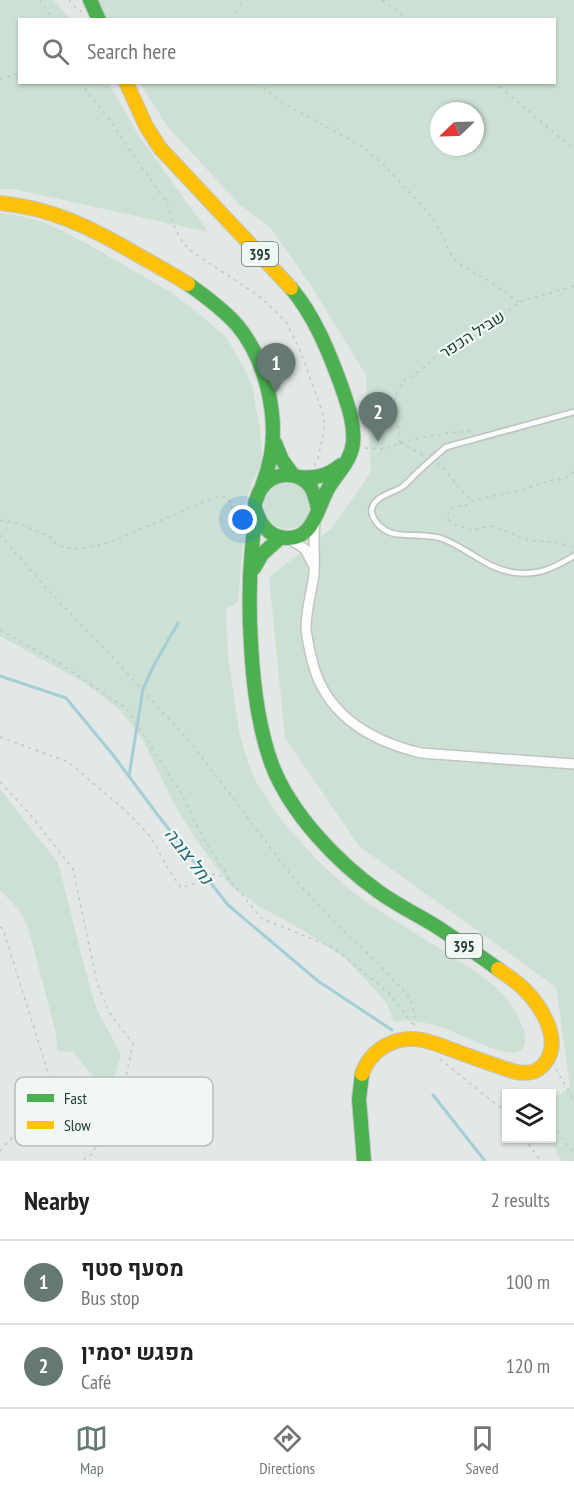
<!DOCTYPE html>
<meta charset="utf-8">
<style>
body{margin:0;font-family:"PT Sans Narrow",Heebo,sans-serif;background:#f2f2f2;color:#202124}
.controls{position:absolute;right:18px;bottom:18px;display:grid;overflow:hidden;border-radius:0px;box-shadow:0 2px 4px #0004}
.controls button{width:54px;height:54px;display:grid;place-items:center;padding:0;border:0;border-bottom:2px solid #e0e0e0;background:#fff;color:#202124;font:30px sans-serif}
.compass{position:absolute;left:430px;top:102px;width:54px;height:54px;border-radius:50%;background:#fff;box-shadow:0 2px 4px #0004;rotate:247deg}
.you{position:absolute;left:243px;top:520px;width:21px;height:21px;margin:-15px;border:4px solid #fff;border-radius:50%;background:#1a73e8;box-shadow:0 0 0 9px #1a73e833}
.badge{display:grid;place-items:center;width:39px;height:39px;border-radius:50%;background:#657873;color:#fff;font-size:20px;font-weight:700}
.pin{position:absolute;translate:-50% -50px;filter:drop-shadow(0 2px 3px #0008)}
.pin::after{content:'';position:absolute;top:32px;width:21px;height:18px;background:inherit;clip-path:polygon(0 0,100% 0,50% 100%)}
.list{margin:0;padding:0;list-style:none}
h2{display:flex;justify-content:space-between;align-items:center;height:78px;margin:0;padding:0 24px;font-size:26px}
h2 small{font-size:20px;font-weight:400;color:#757577}
.list li{display:grid;grid-template-columns:39px 1fr auto;gap:18px;align-items:center;box-sizing:border-box;height:84px;padding:0 24px;border-top:2px solid #e0e0e0}
.list b{display:block;font-size:22px;white-space:nowrap}
.list p{margin:0;font-size:20px;white-space:nowrap;color:#757577}
.list em{font-size:20px;font-style:normal;color:#757577}
.icon{flex:none;width:33px;height:33px;fill:none;stroke:currentColor;stroke-width:2;stroke-linecap:round;stroke-linejoin:round}
.map{position:relative;flex:none;width:574px;height:1161px;overflow:hidden}
.search{position:absolute;background:#fff;box-shadow:0 2px 4px #0004;left:18px;right:18px;top:18px;height:66px;display:flex;align-items:center;gap:15px;box-sizing:border-box;padding:0 21px;border-radius:0px;color:#757577;font-size:22px}
.sheet{height:246px;background:#fff}
nav{display:flex;justify-content:space-around;align-items:center;box-sizing:border-box;height:84px;border-top:2px solid #e0e0e0;background:#fff;font-size:16px;color:#757577}
nav a{display:grid;justify-items:center;gap:3px}
nav .on{color:#657873}
.map>svg:first-child{display:block}
.green{fill:#cce1d3;fill-rule:evenodd}
.lines{fill:none;stroke-linecap:round;stroke-linejoin:round}
.stream{stroke:#a4ced7;stroke-width:3}
.lane-casing{stroke:#c0c5c3;stroke-width:8}
.street-casing{stroke:#c0c5c3;stroke-width:12}
.fast-casing{stroke:#bfc6c3;stroke-width:16}
.slow-casing{stroke:#bfc6c3;stroke-width:16}
.path{stroke:#c0c8c6;stroke-width:1.5;stroke-dasharray:3 4.5;stroke-linecap:butt}
.lane{stroke:#fbfcfb;stroke-width:4.5}
.street{stroke:#fbfcfb;stroke-width:9}
.fast{stroke:#4caf50;stroke-width:14}
.slow{stroke:#ffc107;stroke-width:14}
.labels{text-anchor:middle;dominant-baseline:central;stroke-width:4.5;stroke-linejoin:round;paint-order:stroke}
.shield{fill:#f1f8f4;stroke:#5f746e;stroke-width:1.5}
.shield-label{font-size:15px;font-weight:bold;fill:#213b35}
.street-label{font-size:16px;fill:#213b35;stroke:#f1f8f4}
.water-label{font-size:18px;font-style:italic;fill:#1d6576;stroke:#f1f8f4}
.key{fill:#f1f8f4;stroke:#b3bfbb;stroke-width:1.5}
.key-label{font-size:16px;fill:#213b35}
</style>
<div class="map">
<svg width="574" height="1161" viewBox="0 0 574 1161">
<rect width="100%" height="100%" fill="#e3e8e6"/>
<path class="green" d="M0 0H53L71 19 20 20V82L109 83 137 133 208 232 13 189H0Z
M96 0H574V1161H561L551 1139 552 1100 570 1087 556 987 359 846 285 738 269 577 332 528 371 472 366 375 314 290 271 228 238 203 167 126 140 83 554 82V20H105ZM439 111H475V147H439Z
M0 213 21 216 40 221 63 231 100 251 172 293 201 315 216 329 221 332 227 339 241 362 253 387 255 404 260 426 262 454 261 466 253 480 243 510 246 523 245 533 242 550 238 602 226 609 228 655 239 731 244 750 254 778 272 807 281 820 319 862 350 890 366 902 481 975C500 989 515 1005 523 1028 526 1036 527 1049 518 1052 503 1057 459 1034 444 1028 428 1023 411 1019 394 1021L386 1002 347 960 306 932 259 906 232 887 219 871 195 838 173 802 143 740 120 710 85 683 0 636Z
M264 506a23 23 0 1 1 46 0a23 23 0 1 1-46 0Z
M0 789 58 863 84 965 96 1007 121 1055 109 1095 73 1052 57 1051 56 1033 28 928 21 912 0 890Z"/>
<g class="lines">
<path class="stream" d="M0 676 66 698 113 755 157 814 228 905 318 981 392 1030
M129 776 143 689 155 663 178 623
M433 1095 485 1161"/>
<defs>
<path id="lane" d="M574 412 446 447C437 455 427 463 419 471 413 476 408 483 402 487 393 493 375 496 372 508 370 516 378 526 385 530 399 539 426 532 443 539 469 549 489 571 518 573 541 575 555 567 574 556"/>
<path id="street" d="M315 522C313 539 315 556 314 573 312 592 306 609 306 628 307 641 310 652 313 664 327 716 371 741 421 753L574 764
M288 538 305 549 312 563"/>
<path id="fast" d="M90 0 99 20
M188 284C205 296 223 309 237 325 265 358 278 413 271 455 269 466 266 476 262 486
M275 443 282 460 293 475
M298 477C315 479 327 476 341 465
M318 509C316 501 315 493 310 486 297 470 272 472 261 489 258 493 257 499 255 503 256 518 253 533 252 548 249 580 249 613 251 644 253 684 258 727 272 765 291 814 337 862 379 892 397 905 416 914 434 925 456 939 477 954 498 969
M256 511C260 523 267 534 280 537 314 545 317 506 329 487 338 472 351 461 353 443 355 423 347 403 341 385 328 350 315 317 291 288
M254 568 262 554 281 537
M362 1074 359 1099 364 1161"/>
<path id="slow" d="M126 82 146 126 160 148 291 288
M0 203C50 208 88 226 131 251 150 262 169 272 188 284
M362 1074C371 1049 395 1035 422 1040 434 1042 446 1048 458 1052 477 1059 496 1066 516 1072 528 1074 537 1073 545 1063 563 1040 541 1006 524 989 516 981 506 975 498 969"/>
</defs>
<use href="#lane" class="lane-casing"/>
<use href="#street" class="street-casing"/>
<use href="#fast" class="fast-casing"/>
<use href="#slow" class="slow-casing"/>
<path class="path" d="M40 0 54 20
M69 0 76 8 82 12
M382 0 409 20
M234 20 236 12 244 0
M0 79 20 73
M80 82 108 118 167 203 175 228 183 243 191 251 256 294 269 305 286 322 300 350 323 414 325 425 318 459 314 466
M258 82 266 90 283 103 363 147 383 164 427 211 438 227 452 256 461 265 489 281 519 302
M494 82 570 146 574 148
M400 443 398 425 392 420 391 412 397 392 403 382 426 366 440 352 467 341 495 321 519 302 574 286
M400 443 425 456
M365 448 385 449 400 443 415 439 447 433 474 431
M437 463C451 474 458 491 473 500
M574 472 563 479 548 481 523 490 474 500 465 506H455L448 511 449 520 456 525 471 530 493 526 528 540 561 543 574 548
M0 520 20 524 51 537 55 543 65 548 80 549 108 543 213 498 222 496 229 499 232 507 233 521 240 523 243 517
M0 535 48 590 103 647 192 744 291 875 339 927 379 964 410 998 415 1015 414 1025
M0 630 59 663 126 708 182 795 203 838 230 880 261 918 334 948 390 994 414 1026
M0 737 68 762 124 809 151 837 169 870 181 888C186 886 192 885 196 883 213 874 211 871 229 880
M0 782 29 813 73 869 97 983 109 1012 133 1044 119 1107 92 1154 81 1161
M0 927 3 929 51 1082 41 1105 0 1151
M440 1059 503 1110 506 1115
M556 1069 574 1101
M552 1125 574 1153
M524 1138 541 1161"/>
<use href="#lane" class="lane"/>
<use href="#street" class="street"/>
<use href="#fast" class="fast"/>
<use href="#slow" class="slow"/>
</g>
<g class="labels">
<g class="shield">
<rect x="242" y="242" width="36" height="24" rx="4.5"/>
<rect x="446" y="934" width="36" height="24" rx="4.5"/>
</g>
<g class="shield-label">
<text x="260" y="254">395</text>
<text x="464" y="946">395</text>
</g>
<g class="street-label">
<text transform="translate(472 334) rotate(-33)">שביל הכפר</text>
</g>
<g class="water-label">
<text transform="translate(189 856) rotate(52)">נחל צובה</text>
</g>
</g>
<rect x="15" y="1077" width="198" height="69" rx="9" class="key"/>
<rect x="27" y="1094" width="27" height="8" fill="#4caf50"/>
<rect x="27" y="1121" width="27" height="8" fill="#ffc107"/>
<g class="key-label">
<text x="64" y="1104">Fast</text>
<text x="64" y="1131">Slow</text>
</g>
</svg>
<div class="controls">
<button><svg class="icon" aria-label="layers" viewBox="0 0 24 24"><path d="M12 4l9 5-9 5-9-5zM3 14l9 5 9-5"/></svg></button>
</div>
<svg class="compass" viewBox="-18 -18 36 36"><path d="M0-13l5 13h-10z" fill="#e53935"/><path d="M0 13l5-13h-10z" fill="#757577"/></svg>
<div class="you"></div>
<div class="pin badge" style="left:276px;top:393px">1</div>
<div class="pin badge" style="left:378px;top:442px">2</div>
<div class="search"><svg class="icon" aria-label="search" viewBox="0 0 24 24"><circle cx="10" cy="10" r="6"/><path d="M15 15l6 6"/></svg>Search here</div>
</div>
<section class="sheet">
<h2>Nearby<small>2 results</small></h2>
<ul class="list">
<li><span class="badge">1</span><div><b>מסעף סטף</b><p>Bus stop</p></div><em>100 m</em></li>
<li><span class="badge">2</span><div><b>מפגש יסמין</b><p>Café</p></div><em>120 m</em></li>
</ul>
</section>
<nav>
<a class="on"><svg class="icon" aria-label="map" viewBox="0 0 24 24"><path d="M3 6l6-2 6 2 6-2v14l-6 2-6-2-6 2zM9 4v14M15 6v14"/></svg>Map</a>
<a><svg class="icon" aria-label="directions" viewBox="0 0 24 24"><path d="M12 3l9 9-9 9-9-9zM9 14v-3h6M13 9l2 2-2 2"/></svg>Directions</a>
<a><svg class="icon" aria-label="saved" viewBox="0 0 24 24"><path d="M7 4h10v16l-5-4-5 4z"/></svg>Saved</a>
</nav>
